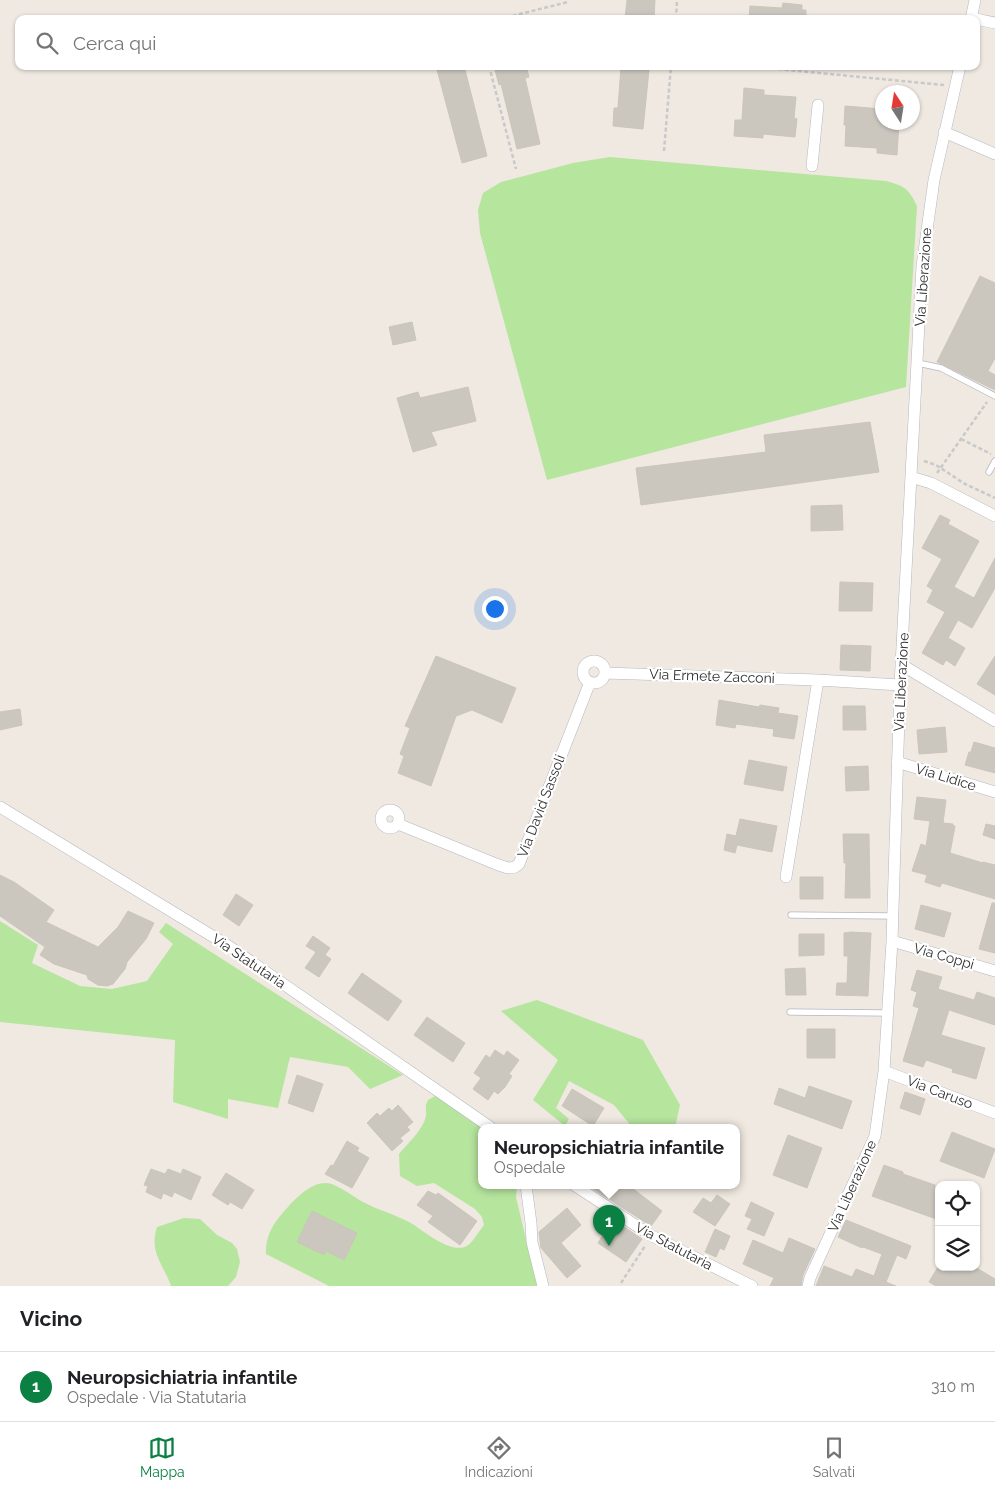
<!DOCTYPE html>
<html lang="it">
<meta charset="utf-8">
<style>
body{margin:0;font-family:Raleway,sans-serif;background:#f2f2f2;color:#202124}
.controls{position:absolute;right:15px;bottom:15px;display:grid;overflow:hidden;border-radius:10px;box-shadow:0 1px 4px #0004}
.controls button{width:45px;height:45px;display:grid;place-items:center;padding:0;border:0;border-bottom:1px solid #e0e0e0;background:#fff;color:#202124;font:25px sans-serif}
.compass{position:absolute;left:875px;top:85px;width:45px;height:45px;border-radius:50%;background:#fff;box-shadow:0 1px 4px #0004;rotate:348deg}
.you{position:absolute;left:494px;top:608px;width:18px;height:18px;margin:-12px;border:4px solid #fff;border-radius:50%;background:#1a73e8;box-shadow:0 0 0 8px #1a73e833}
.badge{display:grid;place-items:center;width:32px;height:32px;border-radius:50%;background:#0b8043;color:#fff;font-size:16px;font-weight:700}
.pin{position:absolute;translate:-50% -41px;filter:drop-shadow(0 1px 2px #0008)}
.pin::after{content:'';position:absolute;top:26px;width:18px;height:15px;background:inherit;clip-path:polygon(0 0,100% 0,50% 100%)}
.popup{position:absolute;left:478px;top:1124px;width:262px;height:65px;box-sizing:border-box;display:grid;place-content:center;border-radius:10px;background:#fff;filter:drop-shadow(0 1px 4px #0005);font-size:16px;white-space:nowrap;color:#757577}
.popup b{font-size:19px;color:#202124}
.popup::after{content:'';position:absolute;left:50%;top:100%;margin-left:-10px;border:10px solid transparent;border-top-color:#fff}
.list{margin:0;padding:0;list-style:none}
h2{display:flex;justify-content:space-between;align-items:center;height:65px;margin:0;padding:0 20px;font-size:21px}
h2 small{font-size:16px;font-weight:400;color:#757577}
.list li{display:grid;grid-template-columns:32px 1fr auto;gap:15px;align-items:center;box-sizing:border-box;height:70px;padding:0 20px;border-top:1px solid #e0e0e0}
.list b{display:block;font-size:19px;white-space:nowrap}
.list p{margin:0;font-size:16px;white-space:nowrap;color:#757577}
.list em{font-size:16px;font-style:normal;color:#757577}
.icon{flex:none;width:28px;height:28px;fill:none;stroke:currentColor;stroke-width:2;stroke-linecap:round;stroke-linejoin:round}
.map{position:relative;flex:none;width:995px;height:1286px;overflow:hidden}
.search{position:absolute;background:#fff;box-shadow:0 1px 4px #0004;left:15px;right:15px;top:15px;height:55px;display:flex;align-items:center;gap:12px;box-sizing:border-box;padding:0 18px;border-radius:10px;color:#757577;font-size:19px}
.sheet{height:135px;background:#fff}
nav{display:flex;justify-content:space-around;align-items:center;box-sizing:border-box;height:70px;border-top:1px solid #e0e0e0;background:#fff;font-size:14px;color:#757577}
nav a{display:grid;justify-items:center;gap:2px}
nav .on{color:#0b8043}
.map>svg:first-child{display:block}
.green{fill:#b6e59e}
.building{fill:#cbc7bf;stroke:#cbc5ba}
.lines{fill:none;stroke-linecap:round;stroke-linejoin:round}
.lane-casing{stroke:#b4b7c1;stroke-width:7}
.street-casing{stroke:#b4b7c1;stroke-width:12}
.path{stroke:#c9c9c9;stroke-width:2.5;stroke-dasharray:4 2.5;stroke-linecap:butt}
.lane{stroke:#fff;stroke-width:5.5}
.street{stroke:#fff;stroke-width:11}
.labels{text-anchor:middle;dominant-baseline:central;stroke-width:4.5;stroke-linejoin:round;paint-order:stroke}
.street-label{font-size:14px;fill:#2e2e2e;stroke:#fff}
</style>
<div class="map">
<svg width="995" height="1286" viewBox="0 0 995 1286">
<rect width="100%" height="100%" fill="#efe9e1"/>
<path class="green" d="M610 157 886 181C905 186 909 189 917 206L906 387 547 480 480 233 478 210 483 193 501 182 573 163Z
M0 921 38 945 32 963 80 986 112 989 147 981 173 944 159 932 166 923 403 1075 370 1089 348 1067 290 1057 278 1108 228 1099V1119L173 1102 175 1040 0 1022Z
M537 1000 643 1040 680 1105 675 1127H632L614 1105 569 1081 556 1108 569 1119 565 1126 533 1100 558 1060 501 1011Z
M437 1095 481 1127 482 1185H517L516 1197 537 1286H329L266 1254C265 1234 275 1221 288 1207 297 1197 311 1183 326 1183 336 1183 354 1197 363 1202 378 1210 394 1214 409 1222 422 1229 450 1255 467 1246 473 1242 479 1231 484 1225L482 1217 475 1209 434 1183 417 1186 400 1176 399 1154C408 1143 423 1130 426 1116 427 1110 424 1107 428 1100Z
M184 1218 200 1219 217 1235 232 1243 237 1249 240 1262 236 1277 228 1286H171C163 1263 149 1253 157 1227Z"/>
<path class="building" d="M627 0H655L654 19H625Z
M783 3 802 5V10H806V19H749L750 6 782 8Z
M436 66H464L487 156 462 163Z
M494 66H526L529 77 525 78 540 144 517 149 501 84 499 85Z
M621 67 649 70 643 129 613 126 614 108H618Z
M744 88 764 90V95L796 97 794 118 797 119 795 137 763 134V138L734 136 735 120H742Z
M845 106 882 109V122H899L897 155 877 153V148L845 146 846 125H844Z
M980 276 995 283V358L988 371 995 375V390L937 362Z
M412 322 416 340 393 345 389 327Z
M468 387 476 421 431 432 437 445 413 452 397 398 418 392 420 398Z
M870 422 879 472 641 505 636 468 766 452 764 435Z
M842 505 843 530 811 531V506Z
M940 515 950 520 948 524 979 541 954 587 974 598 995 558V588L972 628 958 620 948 638 965 648 955 666 946 660 943 665 922 653 945 612 927 602 933 590 927 586 942 559 922 548Z
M840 582 873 583 872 611H839Z
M841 645 871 646 870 671 840 670Z
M436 656 516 688 502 723 472 710 456 716 431 786 398 773 404 756 400 754 410 728 405 726Z
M995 656V695L977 684Z
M719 700 759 707 760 705 779 708 778 713 798 716 794 739 773 736 774 729 736 724 735 728 716 725Z
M843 706H865L866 730H843Z
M20 709 22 725 0 730V712Z
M945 727 947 752 919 754 917 730Z
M974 742 995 748V773L965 765 969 752H971Z
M749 760 787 767 783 791 744 784Z
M868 766 869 790 846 791 845 767Z
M917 797 946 800 943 823 953 824V826H955L950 853 983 863V862L995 865V899L942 883 940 887 925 882 927 875 912 871 921 844 926 846 930 821 914 819Z
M740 819 777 826 772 852 737 845 735 853 724 850 727 834 736 836Z
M986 824 995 826V839L983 835Z
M843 834H869L870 898H845L846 863H844Z
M0 875 14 882 54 910 46 922 98 947 118 927 128 911 154 923 146 939 127 962 125 969 113 984 107 986 98 985 88 979 87 975 54 964 40 955 45 947 0 916Z
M800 877H823V899H800Z
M236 894 253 905 239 926 223 915Z
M992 903H995V953L979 949Z
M921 905 951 913 944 937 915 929Z
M850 932 871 933 868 996 836 995 837 983H847L848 956H844V933Z
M799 934H824V955L799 956Z
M313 936 330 948 325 955 331 959 319 977 305 968 316 952 306 946Z
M805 968 806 995H786L785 969Z
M917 970 942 977 938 989 974 1000 977 992 995 998V1025L949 1010 941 1035 985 1048 976 1079 952 1072 953 1069 926 1060 923 1067 903 1061 919 1008 913 1006 917 992 911 990Z
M362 973 402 1001 388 1021 348 993Z
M427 1017 465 1043 453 1062 414 1035Z
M807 1029H835V1058H807Z
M495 1050 504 1056 507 1051 519 1060 509 1074 512 1076 505 1087 498 1094 494 1091 488 1100 473 1089 481 1078 474 1073 486 1055 490 1058Z
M297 1075 323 1084 313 1112 288 1103Z
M809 1086 852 1101 842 1129 774 1104 779 1088 805 1098Z
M572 1089 604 1108 593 1126 562 1106Z
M905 1092 925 1099 920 1115 900 1108Z
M398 1105 413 1122 407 1127 410 1130 400 1138 403 1141 392 1151 367 1123 377 1113 380 1116 389 1108 392 1111Z
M952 1132 995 1149 984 1178 940 1161Z
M788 1135 822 1148 807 1188 773 1175Z
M347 1141 359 1148 357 1151 369 1158 352 1188 325 1174 331 1165 333 1166Z
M884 1165 903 1172V1174L935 1185 934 1191 939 1192V1220L872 1196Z
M151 1169 165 1174 168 1169 181 1174 183 1169 201 1177 191 1200 174 1192 172 1197 163 1193 161 1199 146 1192 148 1186 144 1185Z
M226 1173 254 1190 242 1209 230 1202 228 1205 212 1195Z
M587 1185H628L662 1211 651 1226Z
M428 1191 436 1195 438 1193 477 1221 460 1245 428 1222 433 1216 417 1205Z
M717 1195 730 1204 715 1226 693 1212 703 1198 711 1203Z
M751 1202 774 1213 764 1236 747 1229 752 1219 745 1216Z
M567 1208 581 1225 561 1243 581 1266 567 1278 541 1248 539 1232Z
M312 1211 357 1233 344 1260 326 1251 324 1255 297 1242Z
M605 1214 642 1239 626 1262 598 1243 603 1235 595 1229Z
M846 1220 911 1246 906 1259 897 1255 886 1282 896 1286H816L824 1266 852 1277 856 1269 874 1276 882 1254 863 1247 862 1248 838 1237Z
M715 1229 730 1236 724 1250 720 1248 716 1257 705 1252Z
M789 1238 815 1249 803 1275 801 1286H770L774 1278 743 1264 753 1240 783 1253Z
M938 1267H975L995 1279V1286H936L929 1282Z"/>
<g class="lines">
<defs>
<path id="lane" d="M918 363 941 368 995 396
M989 472 995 461
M791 915 893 916
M790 1012 887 1013"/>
<path id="street" d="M971 19 975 0
M976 19 995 23
M944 132 995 154
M812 166 818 105
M911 477 931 483 995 516
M583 672a11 11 0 1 1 22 0a11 11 0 1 1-22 0Z
M902 665 995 721
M605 673 818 680 900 685
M897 762 995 792
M0 807 227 945 490 1127
M381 819a9 9 0 1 1 18 0a9 9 0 1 1-18 0Z
M398 824 496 864C505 867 512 871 519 864L590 682
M786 877 818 680
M892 941 995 971
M884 1071 995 1113
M526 1185 531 1223 532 1242 543 1286
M574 1185 652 1236 752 1286
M808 1286 810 1278 875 1136 884 1071 892 941 900 685 922 266 934 180 960 66"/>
</defs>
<use href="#lane" class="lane-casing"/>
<use href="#street" class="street-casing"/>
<path class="path" d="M500 19 568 2
M676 19 677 0
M489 66 516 169
M746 66 944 85
M664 151 671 66
M961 439 991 454
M924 461 936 465 965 484 995 498
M937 473 987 402
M621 1283 645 1246"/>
<use href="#lane" class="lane"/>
<use href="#street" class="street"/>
</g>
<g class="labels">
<g class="street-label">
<text transform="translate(923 277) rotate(-86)">Via Liberazione</text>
<text transform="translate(712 676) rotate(2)">Via Ermete Zacconi</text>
<text transform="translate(901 682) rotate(-87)">Via Liberazione</text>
<text transform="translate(946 777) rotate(17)">Via Lidice</text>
<text transform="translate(541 806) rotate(-69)">Via David Sassoli</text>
<text transform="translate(944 956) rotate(16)">Via Coppi</text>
<text transform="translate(249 961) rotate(34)">Via Statutaria</text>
<text transform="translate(940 1092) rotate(21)">Via Caruso</text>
<text transform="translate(852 1186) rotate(-66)">Via Liberazione</text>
<text transform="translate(674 1246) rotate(28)">Via Statutaria</text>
</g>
</g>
</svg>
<div class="controls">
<button><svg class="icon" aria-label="locate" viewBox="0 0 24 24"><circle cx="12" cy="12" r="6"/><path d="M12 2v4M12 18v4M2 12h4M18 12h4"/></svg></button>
<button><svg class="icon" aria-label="layers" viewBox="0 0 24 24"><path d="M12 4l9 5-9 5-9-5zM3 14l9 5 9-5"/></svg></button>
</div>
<svg class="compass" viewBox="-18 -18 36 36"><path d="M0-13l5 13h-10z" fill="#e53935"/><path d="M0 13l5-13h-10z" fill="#757577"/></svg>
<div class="you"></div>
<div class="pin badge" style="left:609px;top:1246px">1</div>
<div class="popup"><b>Neuropsichiatria infantile</b>Ospedale</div>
<div class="search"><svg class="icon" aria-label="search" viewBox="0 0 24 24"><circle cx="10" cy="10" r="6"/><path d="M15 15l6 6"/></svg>Cerca qui</div>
</div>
<section class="sheet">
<h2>Vicino<small></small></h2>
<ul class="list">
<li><span class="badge">1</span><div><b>Neuropsichiatria infantile</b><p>Ospedale · Via Statutaria</p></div><em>310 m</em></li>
</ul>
</section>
<nav>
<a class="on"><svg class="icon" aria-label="map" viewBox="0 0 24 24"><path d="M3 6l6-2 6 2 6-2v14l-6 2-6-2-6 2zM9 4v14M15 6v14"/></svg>Mappa</a>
<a><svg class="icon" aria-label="directions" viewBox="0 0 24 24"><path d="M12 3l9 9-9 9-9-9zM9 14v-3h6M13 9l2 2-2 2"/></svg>Indicazioni</a>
<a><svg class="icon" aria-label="saved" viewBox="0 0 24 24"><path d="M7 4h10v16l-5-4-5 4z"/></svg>Salvati</a>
</nav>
